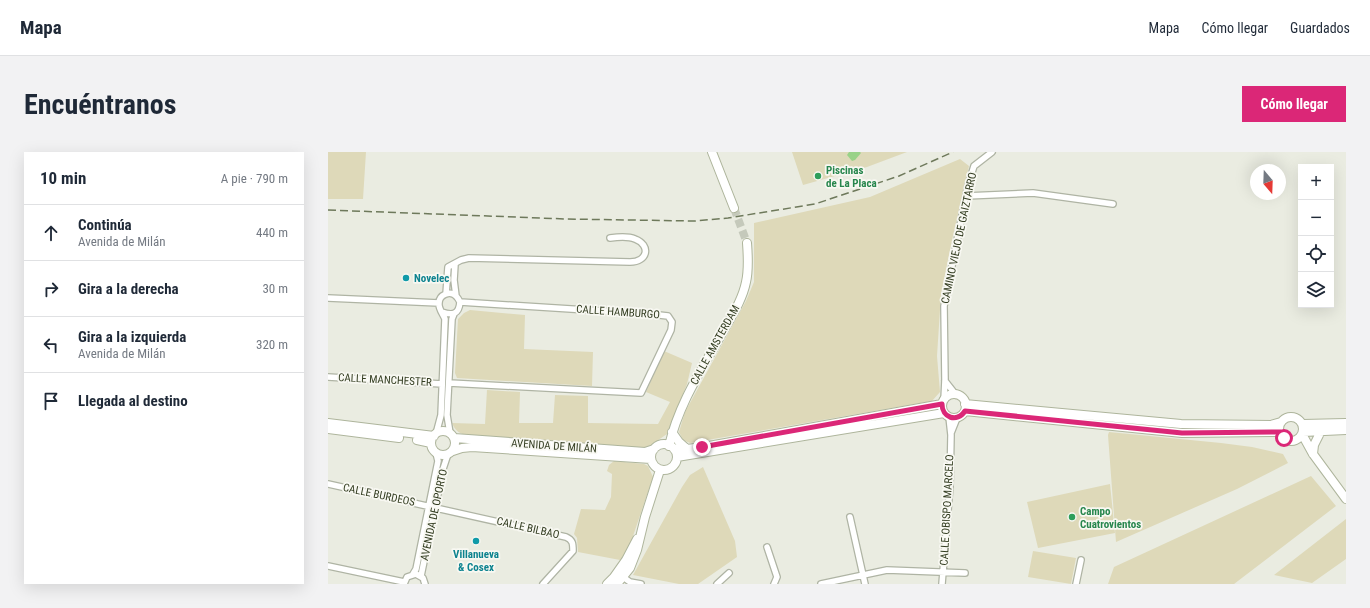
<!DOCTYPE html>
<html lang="es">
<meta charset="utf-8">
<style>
body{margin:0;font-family:"Roboto Condensed",sans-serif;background:#f2f2f3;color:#1f2937}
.controls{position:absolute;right:12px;top:12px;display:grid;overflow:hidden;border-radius:0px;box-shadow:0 4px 16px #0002}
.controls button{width:36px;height:36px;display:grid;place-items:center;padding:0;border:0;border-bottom:1px solid #e0e1e3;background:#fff;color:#1f2937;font:20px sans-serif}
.compass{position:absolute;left:922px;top:12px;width:36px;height:36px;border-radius:50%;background:#fff;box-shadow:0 4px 16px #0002;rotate:161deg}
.stop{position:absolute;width:12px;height:12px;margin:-9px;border:3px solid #db2777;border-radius:50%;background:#fff}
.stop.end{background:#db2777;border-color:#fff;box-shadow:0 1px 4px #0008}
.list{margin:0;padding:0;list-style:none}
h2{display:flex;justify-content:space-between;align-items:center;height:52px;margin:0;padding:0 16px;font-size:17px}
h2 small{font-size:13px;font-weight:400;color:#747a83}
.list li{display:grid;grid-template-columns:26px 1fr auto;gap:12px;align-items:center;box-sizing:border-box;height:56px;padding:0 16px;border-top:1px solid #e0e1e3}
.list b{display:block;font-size:15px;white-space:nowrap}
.list p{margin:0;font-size:13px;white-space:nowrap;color:#747a83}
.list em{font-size:13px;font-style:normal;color:#747a83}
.icon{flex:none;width:22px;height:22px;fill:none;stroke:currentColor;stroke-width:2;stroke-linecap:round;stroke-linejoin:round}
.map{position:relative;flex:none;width:1018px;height:432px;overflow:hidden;border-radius:0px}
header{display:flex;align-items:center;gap:24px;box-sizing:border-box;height:56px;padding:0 20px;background:#fff;border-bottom:1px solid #e0e1e3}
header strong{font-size:19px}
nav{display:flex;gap:22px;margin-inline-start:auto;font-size:14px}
.intro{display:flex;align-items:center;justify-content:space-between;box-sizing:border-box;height:96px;padding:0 24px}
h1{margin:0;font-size:28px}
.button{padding:10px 18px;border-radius:0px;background:#db2777;color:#fff;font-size:14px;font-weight:700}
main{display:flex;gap:24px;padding:0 24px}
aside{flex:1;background:#fff;border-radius:0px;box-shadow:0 4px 16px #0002}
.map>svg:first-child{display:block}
.green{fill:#ded9b9}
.water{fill:#99d288}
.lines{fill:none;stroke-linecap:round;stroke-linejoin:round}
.secondary-tunnel{stroke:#c5c9bb;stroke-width:8;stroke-dasharray:8 4;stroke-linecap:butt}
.street-casing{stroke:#afb4a4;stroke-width:8}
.secondary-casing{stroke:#aeb59c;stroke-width:10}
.street{stroke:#fff;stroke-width:5.5}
.secondary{stroke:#fff;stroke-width:8}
.rail{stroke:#6e795b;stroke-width:1.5;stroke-dasharray:8 4;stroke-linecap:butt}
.route{stroke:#db2777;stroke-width:5}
.leisure-dot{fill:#2e9e5b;stroke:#f8f8f2;stroke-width:1.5}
.culture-dot{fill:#0f9aa8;stroke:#f8f8f2;stroke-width:1.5}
.labels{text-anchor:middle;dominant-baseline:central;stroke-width:3.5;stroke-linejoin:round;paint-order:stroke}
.leisure-label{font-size:11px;font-weight:bold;fill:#27864d;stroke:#f8f8f2;text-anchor:start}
.street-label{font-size:11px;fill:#333d21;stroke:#f8f8f2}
.culture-label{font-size:11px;font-weight:bold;fill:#0d838f;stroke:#f8f8f2;text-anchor:start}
</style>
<header>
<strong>Mapa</strong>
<nav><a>Mapa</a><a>Cómo llegar</a><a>Guardados</a></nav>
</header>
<div class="intro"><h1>Encuéntranos</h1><a class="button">Cómo llegar</a></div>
<main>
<aside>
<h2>10 min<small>A pie · 790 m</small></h2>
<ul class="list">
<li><svg class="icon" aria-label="ahead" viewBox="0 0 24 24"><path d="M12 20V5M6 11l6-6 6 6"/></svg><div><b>Continúa</b><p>Avenida de Milán</p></div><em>440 m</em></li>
<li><svg class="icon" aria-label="right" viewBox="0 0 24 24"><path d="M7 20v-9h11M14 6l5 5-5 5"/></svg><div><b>Gira a la derecha</b></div><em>30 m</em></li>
<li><svg class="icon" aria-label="left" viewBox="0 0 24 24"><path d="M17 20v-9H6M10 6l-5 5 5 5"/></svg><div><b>Gira a la izquierda</b><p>Avenida de Milán</p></div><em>320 m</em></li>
<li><svg class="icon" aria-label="arrive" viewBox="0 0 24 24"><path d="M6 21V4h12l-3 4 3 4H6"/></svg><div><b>Llegada al destino</b></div></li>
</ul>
</aside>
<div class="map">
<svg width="1018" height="432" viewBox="0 0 1018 432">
<rect width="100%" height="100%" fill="#eaece1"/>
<path class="green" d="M0 0H38L35 47H0Z
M464 0H579L539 15 475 33Z
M632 7 641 14 624 88 613 142 609 204 612 240 604 249 362 291 355 288 351 280 357 260 418 149 426 130V71L542 45Z
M142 158 197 163 196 197 265 200 264 234 129 226 127 221 130 167 136 161Z
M336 199 364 211 359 232 339 282 323 293 316 296 147 285C136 282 129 283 124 271L157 272 159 238 192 240 191 271H225L227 243 260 244V271L330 272 342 250 318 240Z
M781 280 893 291 924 295 955 302 960 311 909 337 788 390 780 283Z
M286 309 316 312 320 314 325 325 301 396 292 408 250 400 249 386 246 382 253 357 277 358 283 345 284 322 279 319 281 313Z
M375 315 407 389 409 405 370 432H351L305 423 354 335 362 323Z
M983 324 1008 354 906 432H780L786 415Z
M782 332 787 381 710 396 699 350Z
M1018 367V407L984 431 946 423Z
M705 399 748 406 743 432 700 425Z"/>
<path class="water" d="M521 0H532L533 1 527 8 524 9 519 3Z"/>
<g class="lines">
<path class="secondary-tunnel" d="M406 56 419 91"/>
<defs>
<path id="street" d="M638 44 705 41 785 52
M127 112 126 128 128 144
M118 142 120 115 133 108 141 106 302 110C320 110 323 93 307 87 300 84 290 85 282 86
M0 146 111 151
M0 225 114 232
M617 229 628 243
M121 231 313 241 343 178 344 170 340 164 322 162 132 150
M616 248 617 228 616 154 640 33 646 14 664 0
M122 281 119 263 124 167 126 162
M623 281 629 266
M108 282 113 263 117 167C115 162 110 156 111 151 111 143 122 138 128 144 130 146 131 148 132 150 131 162 125 164 114 160
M0 332 238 385C245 388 245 392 245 399L215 432
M522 365 537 432
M439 395 449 425 446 432
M0 414 76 430
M85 422 88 417 110 309 108 301
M93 424 115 317 120 302
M295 425 302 430 313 432
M76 432 79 425 88 422 95 426 97 432
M389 432 401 421
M493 432 559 418 637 421
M614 432 622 334 623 283 621 265
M748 432 753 408"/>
<path id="secondary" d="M384 0 406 56
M614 254a12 12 0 1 1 24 0a12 12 0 1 1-24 0Z
M637 252 853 272 943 273 953 270
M637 259 854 281 952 280
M951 277a12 12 0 1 1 24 0a12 12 0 1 1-24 0Z
M0 271 106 284
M975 272 1018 271
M0 277 71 286
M103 291a12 12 0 1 1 24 0a12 12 0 1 1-24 0Z
M344 280 351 290 359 297
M975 280 1018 278
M974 282 985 302 1018 347
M126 286 317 300 326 297
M89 288 103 291
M323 305a13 13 0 1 1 26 0a13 13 0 1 1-26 0Z
M341 294C350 254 372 220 392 185 401 168 414 150 418 130 421 117 420 104 419 91
M346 297H359L375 295 614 252
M125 299 134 296 144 295 323 307
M985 302 986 293 993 279
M349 305 616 261
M279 432 286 425 298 408 309 387
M289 432 302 416 309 398 317 365 332 318"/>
</defs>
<use href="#street" class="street-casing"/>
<use href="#secondary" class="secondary-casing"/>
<use href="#street" class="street"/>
<use href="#secondary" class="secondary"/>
<path class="rail" d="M0 58 239 67 367 69 400 66 487 52 571 24 625 0"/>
</g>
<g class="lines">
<path class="route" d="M374 295 614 252C614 266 629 271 637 259L854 281 952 280 956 286"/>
</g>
<g class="leisure-dot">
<circle cx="490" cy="24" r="4"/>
<circle cx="744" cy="365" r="4"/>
</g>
<g class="culture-dot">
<circle cx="78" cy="126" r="4"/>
<circle cx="148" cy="389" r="4"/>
</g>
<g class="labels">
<g class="leisure-label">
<text x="498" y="18">Piscinas<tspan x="498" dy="13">de La Placa</tspan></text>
<text x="752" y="359">Campo<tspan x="752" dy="13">Cuatrovientos</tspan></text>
</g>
<g class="street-label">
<text transform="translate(631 86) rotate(-78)">CAMINO VIEJO DE GAIZTARRO</text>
<text transform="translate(290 160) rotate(4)">CALLE HAMBURGO</text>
<text transform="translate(387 193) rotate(-61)">CALLE AMSTERDAM</text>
<text transform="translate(57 228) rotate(3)">CALLE MANCHESTER</text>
<text transform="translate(226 294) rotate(4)">AVENIDA DE MILÁN</text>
<text transform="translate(51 343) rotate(12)">CALLE BURDEOS</text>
<text transform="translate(619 358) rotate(-87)">CALLE OBISPO MARCELO</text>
<text transform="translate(106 363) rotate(-78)">AVENIDA DE OPORTO</text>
<text transform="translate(200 376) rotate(13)">CALLE BILBAO</text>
</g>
<g class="culture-label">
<text x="86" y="126">Novelec</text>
<text x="148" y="402" text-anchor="middle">Villanueva<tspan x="148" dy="13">&amp; Cosex</tspan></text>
</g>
</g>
</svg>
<div class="controls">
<button>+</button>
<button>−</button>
<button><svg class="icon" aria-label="locate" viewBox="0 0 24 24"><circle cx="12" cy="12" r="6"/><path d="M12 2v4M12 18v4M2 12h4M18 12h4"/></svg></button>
<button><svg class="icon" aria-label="layers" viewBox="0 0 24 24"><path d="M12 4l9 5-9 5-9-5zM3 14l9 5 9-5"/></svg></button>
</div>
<svg class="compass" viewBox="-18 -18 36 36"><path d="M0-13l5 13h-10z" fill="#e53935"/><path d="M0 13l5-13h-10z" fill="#747a83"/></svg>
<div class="stop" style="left:956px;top:286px"></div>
<div class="stop end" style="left:374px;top:295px"></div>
</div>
</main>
